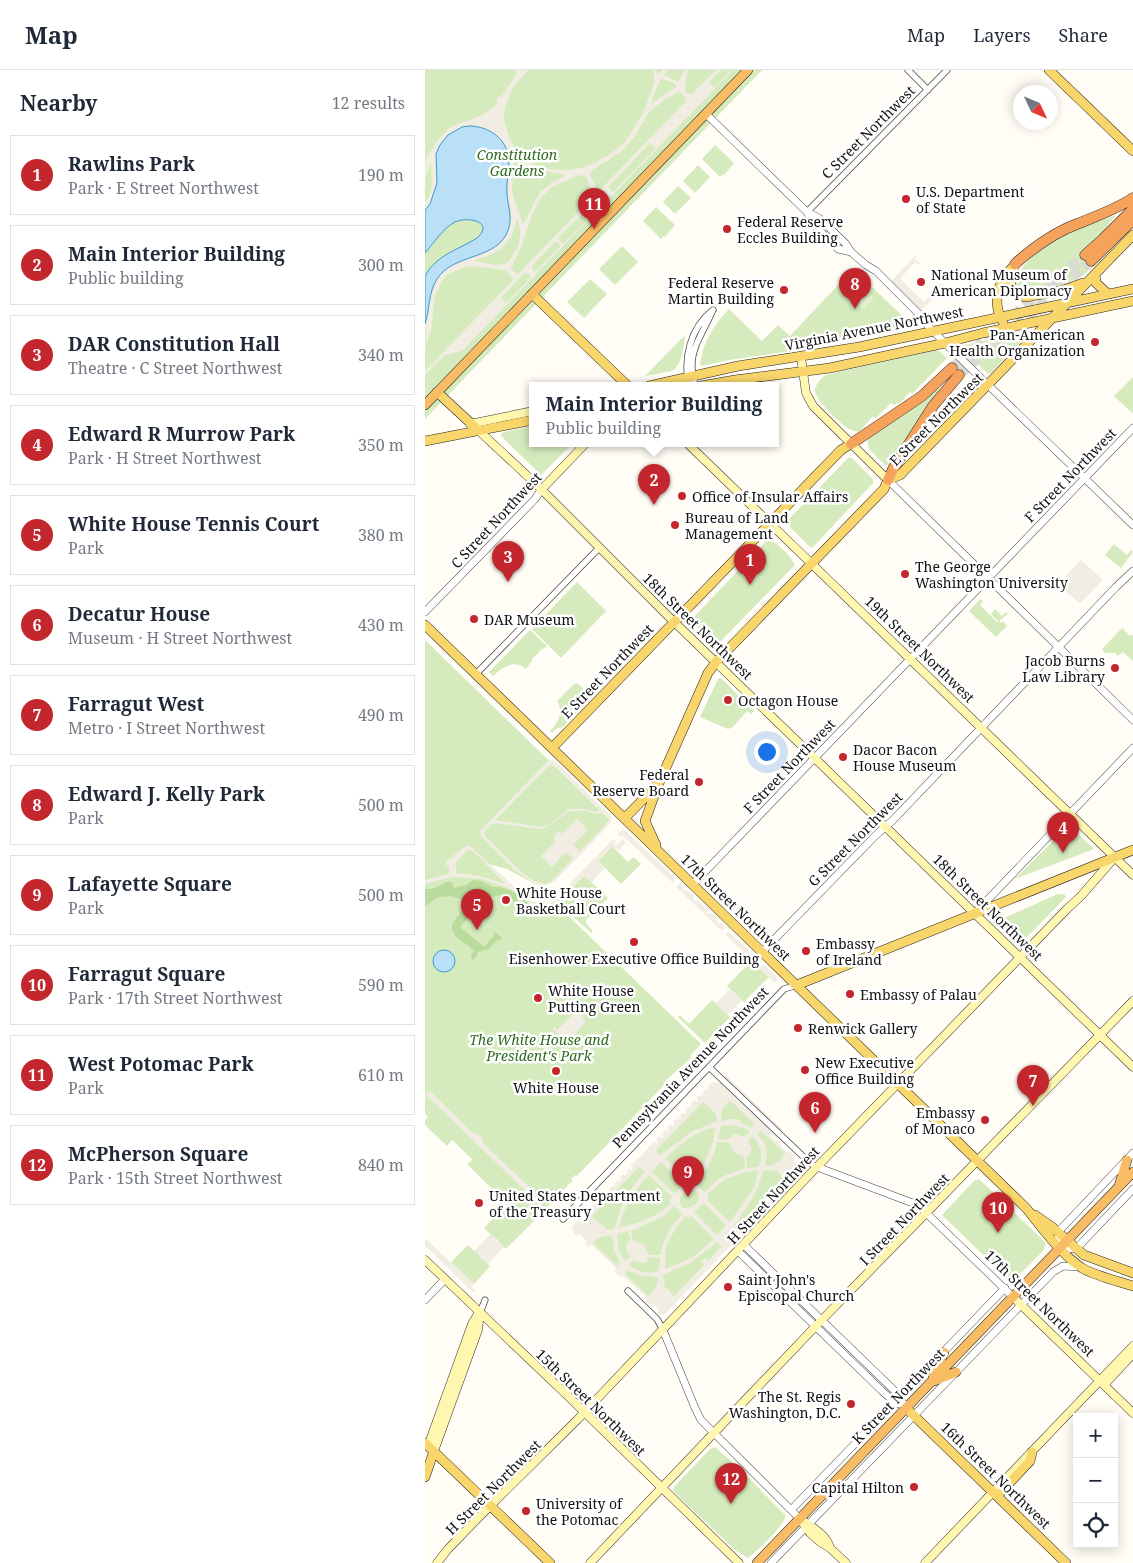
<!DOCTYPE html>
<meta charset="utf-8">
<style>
body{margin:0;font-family:"Noto Serif",serif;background:#f2f2f3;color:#1f2937}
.controls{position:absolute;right:15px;bottom:15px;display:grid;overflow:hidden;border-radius:0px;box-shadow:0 2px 12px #0003}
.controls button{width:45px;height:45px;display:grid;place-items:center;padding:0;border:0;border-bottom:1px solid #e0e1e3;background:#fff;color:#1f2937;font:25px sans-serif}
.compass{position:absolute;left:588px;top:15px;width:45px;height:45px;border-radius:50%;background:#fff;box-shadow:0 2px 12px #0003;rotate:134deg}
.you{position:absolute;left:341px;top:681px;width:18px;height:18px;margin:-12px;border:4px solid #fff;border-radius:50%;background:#1a73e8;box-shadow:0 0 0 8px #1a73e833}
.badge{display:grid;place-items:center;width:32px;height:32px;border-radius:50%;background:#c4262e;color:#fff;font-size:16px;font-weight:700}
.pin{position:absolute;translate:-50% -41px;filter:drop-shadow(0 1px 2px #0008)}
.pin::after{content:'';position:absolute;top:26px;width:18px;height:15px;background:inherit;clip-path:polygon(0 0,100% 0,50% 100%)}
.popup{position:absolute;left:104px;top:312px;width:250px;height:65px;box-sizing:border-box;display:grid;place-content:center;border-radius:0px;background:#fff;filter:drop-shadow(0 1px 4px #0005);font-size:16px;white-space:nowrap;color:#747a83}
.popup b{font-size:19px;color:#1f2937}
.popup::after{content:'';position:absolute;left:50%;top:100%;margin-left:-10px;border:10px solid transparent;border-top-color:#fff}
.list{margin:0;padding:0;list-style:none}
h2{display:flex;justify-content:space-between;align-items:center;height:65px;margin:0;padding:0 20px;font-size:21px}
h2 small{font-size:16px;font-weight:400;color:#747a83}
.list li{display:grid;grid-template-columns:32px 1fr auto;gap:15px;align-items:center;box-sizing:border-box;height:80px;margin:0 10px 10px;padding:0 10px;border:1px solid #e0e1e3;border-radius:0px}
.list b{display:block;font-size:19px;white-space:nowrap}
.list p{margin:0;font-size:16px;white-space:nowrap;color:#747a83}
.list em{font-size:16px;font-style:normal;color:#747a83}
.icon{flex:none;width:28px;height:28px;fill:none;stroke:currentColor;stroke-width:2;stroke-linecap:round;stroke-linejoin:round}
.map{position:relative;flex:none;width:708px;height:1493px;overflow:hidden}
header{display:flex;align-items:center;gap:30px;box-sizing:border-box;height:70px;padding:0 25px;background:#fff;border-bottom:1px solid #e0e1e3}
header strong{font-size:24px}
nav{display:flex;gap:28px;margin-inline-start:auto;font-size:18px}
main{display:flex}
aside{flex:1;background:#fff}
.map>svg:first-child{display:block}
.green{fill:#d5ebbd}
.forest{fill:#b9dc9c}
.pitch{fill:#e6f2cf}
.plaza{fill:#f1ede2;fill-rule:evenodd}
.water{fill:#b9e0f7;stroke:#3f96cf}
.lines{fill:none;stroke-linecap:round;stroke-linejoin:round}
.motorway-tunnel{stroke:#dbdad3;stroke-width:10;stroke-dasharray:10 5;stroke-linecap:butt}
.minor-casing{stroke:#444;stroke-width:7}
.tertiary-casing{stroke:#444;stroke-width:8}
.secondary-casing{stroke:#333;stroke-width:9}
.primary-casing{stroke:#222;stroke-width:10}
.trunk-casing{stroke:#222;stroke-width:10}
.motorway-casing{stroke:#222;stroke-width:11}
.minor{stroke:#fff;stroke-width:5.5}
.tertiary{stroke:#fff;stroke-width:7}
.secondary{stroke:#fff6b0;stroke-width:8}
.primary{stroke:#f9d66b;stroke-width:9}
.trunk{stroke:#f7bc64;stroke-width:9}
.motorway{stroke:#f5a25d;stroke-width:10}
.poi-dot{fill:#c4262e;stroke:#fff;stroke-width:2}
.labels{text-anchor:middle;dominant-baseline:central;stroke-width:5;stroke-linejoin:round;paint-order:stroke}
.street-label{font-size:14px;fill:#111;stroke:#fff}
.park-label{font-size:14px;font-style:italic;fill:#2f6b1f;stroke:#fff}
.poi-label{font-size:14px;fill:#111;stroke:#fff;text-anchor:start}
</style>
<header>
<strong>Map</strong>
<nav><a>Map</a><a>Layers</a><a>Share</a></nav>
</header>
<main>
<aside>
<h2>Nearby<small>12 results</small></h2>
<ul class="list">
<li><span class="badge">1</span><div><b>Rawlins Park</b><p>Park · E Street Northwest</p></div><em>190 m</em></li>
<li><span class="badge">2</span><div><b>Main Interior Building</b><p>Public building</p></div><em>300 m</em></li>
<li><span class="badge">3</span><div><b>DAR Constitution Hall</b><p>Theatre · C Street Northwest</p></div><em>340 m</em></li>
<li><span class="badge">4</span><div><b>Edward R Murrow Park</b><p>Park · H Street Northwest</p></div><em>350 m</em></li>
<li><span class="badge">5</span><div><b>White House Tennis Court</b><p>Park</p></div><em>380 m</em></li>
<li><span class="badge">6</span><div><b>Decatur House</b><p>Museum · H Street Northwest</p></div><em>430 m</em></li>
<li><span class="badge">7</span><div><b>Farragut West</b><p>Metro · I Street Northwest</p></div><em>490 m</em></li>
<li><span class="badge">8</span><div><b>Edward J. Kelly Park</b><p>Park</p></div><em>500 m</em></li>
<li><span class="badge">9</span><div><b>Lafayette Square</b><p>Park</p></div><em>500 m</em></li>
<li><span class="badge">10</span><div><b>Farragut Square</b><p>Park · 17th Street Northwest</p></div><em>590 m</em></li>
<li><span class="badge">11</span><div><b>West Potomac Park</b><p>Park</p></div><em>610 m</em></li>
<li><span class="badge">12</span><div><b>McPherson Square</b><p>Park · 15th Street Northwest</p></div><em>840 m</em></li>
</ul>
</aside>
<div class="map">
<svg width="708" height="1493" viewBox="0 0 708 1493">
<rect width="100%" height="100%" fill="#fffdf5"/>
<path class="green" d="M0 0H337L0 349Z
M290 75 309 93 299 105 298 104 295 107 277 89Z
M273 95 285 107 270 123 258 111Z
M253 116 266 128 250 144 238 132Z
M231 137 250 155 240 167 238 166 236 169 218 151Z
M691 145 676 164 657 182 670 195 657 206 641 214 642 216 601 223 594 221 589 217V209L591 205C600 195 608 184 618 176 636 162 669 153 691 145Z
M197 176 213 192 190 215 174 199Z
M428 199 485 253 484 258 373 280 304 290 277 296 275 295C277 273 289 255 304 239L337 271 353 255 365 266Z
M165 209 182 224 159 248 142 232Z
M604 260 606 262 566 303 563 304 538 279 540 275Z
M260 265C259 275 257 296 247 301L220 306Z
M511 280 514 281 522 288 487 324 485 322 474 334 472 333 469 335 466 333 451 348 448 346 434 362C430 361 425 360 422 358 414 352 391 331 390 321 390 315 396 308 401 305Z
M708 307V342L707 343 689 326Z
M513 319 515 321 466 395H460L444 379 443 372 441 370 487 339Z
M108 356V374H147L116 405 77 367 76 364 79 362Z
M423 388H427L448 409V413L388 477H385L362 454V451Z
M343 469C352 472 366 486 370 495L293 574H290L267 552V549Z
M689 474 702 485 706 480 708 482 696 498 680 485Z
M152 512 181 541 136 588 107 559Z
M555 529 558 531 555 535 572 552 573 551 566 544 570 539 577 546 581 542 583 544 574 551 576 553 578 551 582 556 571 567 544 541Z
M697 558 705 566 708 565V591L698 582 693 586 690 583H680L677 579Z
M105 560 122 576 118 579H117L107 589V591L101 599C88 589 78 597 68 606L64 602Z
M0 570 186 751 125 813 116 815 108 813 82 799 60 793 82 815 108 833 117 842 128 831 276 974 265 986 266 988 238 1013 240 1014 152 1106 150 1105 146 1109 148 1110 124 1135 119 1139H118L116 1143 114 1142 108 1148 110 1150 81 1179 73 1172 74 1170 73 1169 72 1170 59 1158 82 1134 42 1094 48 1090 27 1070 22 1076 0 1055V1050L3 1047 0 1044Z
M296 608 329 641 326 644 322 641 308 657 303 659 275 647 293 609Z
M152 613 167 627 138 657 131 659 127 663 125 661C133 652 139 643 132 631L149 614Z
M644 755 669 779 590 809Z
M187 776 203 792 209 787 216 794 196 814 173 791Z
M159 805 183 828 161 850V853L168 861 166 863 133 832Z
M633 824H639L641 827 597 872 592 873 570 852Z
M317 881 344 907 319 932 302 916 324 893V889L316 882Z
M287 930 305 947 280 973 253 947 255 945 263 953H265Z
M291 1016 374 1096 370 1102 365 1105 249 1227 236 1239 153 1159Z
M554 1109 621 1173 618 1181 589 1210 582 1208 517 1145 549 1111Z
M43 1175 56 1187 55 1190 57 1188 65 1196 49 1214 26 1192Z
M290 1377 314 1398 361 1446C357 1458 334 1479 323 1488L310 1480 248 1421 249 1417 285 1379Z"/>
<path class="forest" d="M48 810 57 811 67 817C78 815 98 825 104 835L101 838 78 824 68 827 56 822 50 826 46 832 49 840 47 843 35 857 59 877 68 867 70 862 76 867 77 869 71 871 64 879 53 882 51 888 47 890 46 885 49 881C42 872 29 870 27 858 26 849 41 842 39 830L26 826 14 827 0 836V819H7L22 812H27L29 818 41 815Z"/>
<path class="pitch" d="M427 206 449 228 438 239 415 218Z"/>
<path class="plaza" d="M89 0H103L87 19 80 37 79 50 85 70 92 81 110 95 125 99 145 100 163 96 170 93 188 82 200 72 217 45 230 12 228 0H231L232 3H235L237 0H242L239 5 253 12 259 0H263L260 18 261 22 266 25 291 0H296L284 12 289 18 306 0H308L37 281 20 285 0 305V301L89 209 80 200 49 196 38 198 22 205 16 213 10 225 6 260 0 278 1 264 0 254 4 228 6 222 13 208 20 199 29 194 66 179 73 175 82 163 86 149V141L82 123 84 92 80 76 75 69 50 56 37 57 12 113 5 134 0 140V134L5 124 7 115 6 91 0 109 1 89 12 71 23 59 30 55 56 46 68 37 73 32 71 30 74 26 76 27 92 4ZM236 9 247 12 251 15V17L226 34 229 23ZM253 22 256 23 261 28 260 32 176 119 172 120 165 105 167 100 182 91 198 80 211 65 218 52H220L219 49 225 41 241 29ZM225 73 231 78 188 122 183 117ZM88 83 99 93 113 100 141 105 127 113 115 122 98 154 89 129 87 120 89 95ZM154 105 160 106 162 108 167 124 166 129 92 205 86 198 97 175 107 144 115 129 127 117ZM156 145 162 150 138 174 133 168ZM92 149 95 158V169L93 177 83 192 79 194 70 195 50 191 51 190 68 184 78 177 87 166ZM131 171 136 176 110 202 107 199V195ZM102 203 106 207 81 233 76 228 98 204Z
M490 186 491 187 490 189 495 193 494 195 490 192 475 209 499 232 516 214 521 215 496 241 465 212Z
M656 490 678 510 655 534 633 514Z
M125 689 130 691 186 746 187 749 185 754 129 812 118 816 110 815 90 800 56 766 55 761ZM125 695 130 696 138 704 175 740 170 742 158 739H144L125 754 115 757 70 750ZM147 741H160L170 744 178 743 182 747 184 751 155 781 148 775 163 760 152 749 137 764 134 761 128 768 131 771 116 786 127 797 141 782 148 788 128 810 121 814 109 811 93 799 60 766V761L68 753 116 759 127 754 143 742Z
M198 760 202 762 250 808 248 813 198 766 196 767 193 763Z
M188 769 191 772 189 774 191 776 197 769 201 772 194 781 187 776 173 791 180 798 167 812 159 806 128 837 127 826 130 824 133 826Z
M44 775 95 822 108 832 111 829 112 836 110 838 96 825 83 818 57 809 30 807 14 810 0 814V810L24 804V797L21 795V792L39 777ZM44 779 50 783 81 814 55 806 31 803V792Z
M255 813 260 817 258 819 261 821 262 820 270 827 268 829 270 831 272 830 283 840 282 842 284 844 286 843 293 850 292 852 294 854 295 852 300 857 297 861 251 817Z
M304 862 324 880 323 881 325 884 326 882 337 893 336 894 338 896 339 895 351 906 352 910 350 913 300 864Z
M305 919 317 930 303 945 291 933Z
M151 941 159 947 157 948 161 952 143 971 146 974 144 976 128 959 129 956 132 960Z
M301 1005 358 1060 351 1068 344 1062 343 1063 351 1071 352 1069 356 1073 355 1075 362 1082 364 1081 369 1085 367 1088 374 1095 377 1093 380 1098 240 1244 236 1245 232 1243 234 1240 227 1233 225 1235 222 1233 220 1231 222 1228 197 1205 195 1207 189 1201 191 1198 167 1175 164 1177 160 1173 162 1171 155 1164 153 1166 149 1163 147 1157 153 1150 155 1152 157 1151 155 1149 159 1145 161 1147 163 1145 161 1143 164 1139 166 1141 168 1139 166 1137 170 1133 172 1135 174 1133 172 1131 176 1127 178 1129 179 1127 178 1125 181 1122 183 1123 185 1122 183 1120 187 1116 189 1117 191 1115 189 1114 193 1110 195 1111 197 1110 195 1108 198 1104 200 1106 202 1104 201 1102 204 1098 206 1100 208 1098 206 1096 229 1072 231 1074 233 1072 231 1070 235 1066 237 1068 239 1066 237 1064 241 1060 242 1062 244 1060 242 1058 246 1054 248 1056 250 1054 248 1052 252 1048 254 1050 256 1048 254 1046 258 1043 260 1044 261 1042 260 1040 263 1036 265 1038 267 1037 265 1035 269 1030 272 1032 273 1030 271 1028 275 1025 277 1026 278 1025 277 1023 281 1019 283 1020 284 1018 283 1017 287 1012 294 1013ZM304 1031 308 1033 329 1054 327 1058 316 1053V1051L310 1049H302L303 1050 297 1051 296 1042 298 1038ZM279 1032 290 1043 292 1051 266 1062 235 1085 231 1080 277 1033ZM307 1055 319 1058 324 1061V1063L319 1067 310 1064 306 1066 303 1070 293 1069 296 1056ZM290 1058 288 1072 277 1099 268 1111 265 1108 262 1111 240 1088 264 1068 282 1059ZM335 1061H336L360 1083 355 1090 348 1095 343 1096 340 1095 342 1080 338 1070H336L333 1064ZM327 1066 331 1070 336 1080V1092L333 1097 322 1098 321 1087 324 1085 327 1079 323 1071ZM292 1072H303L310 1083 319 1087 320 1098 296 1107 279 1122 271 1114 281 1100 289 1084ZM235 1093H237L259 1114 250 1124 227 1102ZM214 1097 220 1102 208 1116 198 1132 189 1159 185 1160 182 1159 168 1148V1145ZM334 1100 329 1118 305 1152 282 1130 284 1127 282 1124 301 1109 320 1102ZM341 1100 353 1101 360 1112 314 1159H312L309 1156 329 1126 338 1102ZM224 1105 247 1127 244 1130 246 1133 236 1142 218 1151 194 1158 197 1147 204 1130 218 1111ZM266 1119 272 1121 274 1129 272 1133 266 1137 258 1138 255 1134V1127L261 1121ZM279 1133 301 1155 293 1164H291L269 1142ZM249 1136 257 1144 245 1159 238 1174 236 1184 234 1185H224L219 1175 208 1170 206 1161 237 1147ZM261 1146 263 1149 266 1146 289 1169 272 1184 260 1191 240 1199V1182L243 1172 252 1156ZM203 1161 206 1169 202 1173 201 1179 205 1187 200 1191 194 1181 192 1166 194 1163ZM187 1165 189 1180 195 1193 193 1196 168 1173 171 1170 176 1167ZM292 1172 296 1176V1178L283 1191 280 1188 276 1192 280 1195 249 1227 243 1219 240 1218 238 1206 240 1204 265 1193ZM225 1187 235 1188 234 1199 232 1202 225 1203 214 1201 204 1195 208 1190 219 1193 221 1192ZM201 1200 214 1205 233 1207 232 1216 223 1227 200 1204Z
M5 1021 49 1064H53L58 1069 57 1072 120 1132 116 1136 1 1025Z
M66 1164 79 1177 63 1194 49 1181Z
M0 1168 49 1214 46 1216 52 1222H48L0 1176Z"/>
<path class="water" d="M44 56C65 56 84 70 84 93 84 103 81 113 82 124 83 139 89 150 81 165 67 190 28 184 12 209 3 223 5 239 0 254V206C11 185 33 180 52 168 70 152 43 146 30 152 17 159 10 172 0 183V140L5 134 12 113 11 84 15 75 23 65 37 57Z
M8 891a11 11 0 1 1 22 0a11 11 0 1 1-22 0Z"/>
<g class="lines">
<path class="motorway-tunnel" d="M588 246 660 185
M527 298 573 258
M534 305 666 191"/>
<defs>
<path id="minor" d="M483 0 503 20
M382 142 522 0
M264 316C258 289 265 258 288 240
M270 316C269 310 267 303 267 297 266 277 280 259 287 242
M51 604 174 478
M284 997 385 1093 392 1097
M138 1149 359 919 372 915
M203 1221 232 1249 238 1260
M55 1243 60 1230"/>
<path id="tertiary" d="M281 44 382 142 394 148 420 173 426 182 441 195 451 201 497 247 502 255 530 283 708 455
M382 142 388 154 413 179 426 182
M463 410 708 650
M0 542 110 429 116 420
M268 814 708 358
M550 843 708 678
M337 882 451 765 467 751 691 517 708 501
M708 1083 633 1162 635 1178 651 1179 708 1119
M392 1097 493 1135 588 1227
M319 1175 472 1323 481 1338
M313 1181 457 1321 466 1329 474 1334
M0 1230 20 1209
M238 1260 270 1338 276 1350 374 1448
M366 1440 580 1218
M346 1493 628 1202 638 1196 656 1197"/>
<path id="secondary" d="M376 287 381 323 388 336 463 410
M45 354 108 341
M53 360 111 414 241 544 708 997
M263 374 708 805
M116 420 160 374
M0 1190 144 1327 314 1493
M588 1227 708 1343
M679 1315 706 1286 708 1276
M3 1376 47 1254 53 1244
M9 1381 53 1260 55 1243
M374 1448 385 1463 395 1472 405 1478 421 1493
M380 1452C390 1459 402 1466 405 1478
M12 1493 23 1479 57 1444 152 1350 386 1103 641 840 656 826 690 787
M165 1493 387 1260 708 931
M500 1493 708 1276"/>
<path id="primary" d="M624 0 708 81
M590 194C585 209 580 224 601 227L639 220 658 213
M670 204 671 213 682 223
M107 224 203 316
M578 252C567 234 572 212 587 198
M224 316 313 296 434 277 708 219
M276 316 310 310 405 298 520 273 558 263 708 231
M12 322 53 360
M0 371 108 350
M0 555 602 1139C616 1157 638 1186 657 1198 671 1206 692 1211 708 1216
M127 678 416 380 426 374
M200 748 234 713 283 603 291 592 459 419 463 410 475 405 708 165
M231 775 220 751 232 718
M372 915 708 780
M610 1145 627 1157 659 1185 708 1203
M481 1338 641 1493
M0 1373 125 1493
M0 1407 9 1381
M572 1426 605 1391 607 1382"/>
<path id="trunk" d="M0 335 323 0
M694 1116 702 1090
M508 1307 519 1282
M509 1311 531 1302
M332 1493 708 1102"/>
<path id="motorway" d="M660 185 678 169 708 139
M666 191 708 150
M590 194C609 177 628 163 652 154 671 146 690 140 708 128
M426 374 497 326 527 298
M463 410 468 399 508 336 534 305"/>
</defs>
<use href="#minor" class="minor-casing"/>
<use href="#tertiary" class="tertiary-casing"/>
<use href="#secondary" class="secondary-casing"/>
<use href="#primary" class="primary-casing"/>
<use href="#trunk" class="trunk-casing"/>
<use href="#motorway" class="motorway-casing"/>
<use href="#minor" class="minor"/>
<use href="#tertiary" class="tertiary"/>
<use href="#secondary" class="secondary"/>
<use href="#primary" class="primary"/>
<use href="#trunk" class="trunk"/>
<use href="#motorway" class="motorway"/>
</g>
<g class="poi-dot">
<circle cx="481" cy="129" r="5"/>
<circle cx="302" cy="159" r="5"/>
<circle cx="496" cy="212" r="5"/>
<circle cx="359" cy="220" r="5"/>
<circle cx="670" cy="272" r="5"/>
<circle cx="257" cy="426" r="5"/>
<circle cx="250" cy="455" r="5"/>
<circle cx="480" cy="504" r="5"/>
<circle cx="49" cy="549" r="5"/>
<circle cx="690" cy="598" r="5"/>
<circle cx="303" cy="630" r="5"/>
<circle cx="418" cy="687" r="5"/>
<circle cx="274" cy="712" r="5"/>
<circle cx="81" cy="830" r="5"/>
<circle cx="209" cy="872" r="5"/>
<circle cx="381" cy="881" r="5"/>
<circle cx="425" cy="924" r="5"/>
<circle cx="113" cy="928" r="5"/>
<circle cx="373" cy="958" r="5"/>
<circle cx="380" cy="1000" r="5"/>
<circle cx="131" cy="1001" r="5"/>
<circle cx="560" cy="1050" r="5"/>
<circle cx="54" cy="1133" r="5"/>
<circle cx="303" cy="1217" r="5"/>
<circle cx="426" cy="1334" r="5"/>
<circle cx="489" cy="1417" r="5"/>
<circle cx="101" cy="1441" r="5"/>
</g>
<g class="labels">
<g class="street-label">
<text transform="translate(443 62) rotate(-45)">C Street Northwest</text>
<text transform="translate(449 258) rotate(-11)">Virginia Avenue Northwest</text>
<text transform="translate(511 349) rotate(-45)">E Street Northwest</text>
<text transform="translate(645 405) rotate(-46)">F Street Northwest</text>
<text transform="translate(71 450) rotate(-47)">C Street Northwest</text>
<text transform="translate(273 556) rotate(44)">18th Street Northwest</text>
<text transform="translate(495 579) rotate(44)">19th Street Northwest</text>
<text transform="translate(182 601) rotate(-46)">E Street Northwest</text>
<text transform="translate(364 696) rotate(-46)">F Street Northwest</text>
<text transform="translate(430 769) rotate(-45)">G Street Northwest</text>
<text transform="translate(311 837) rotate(44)">17th Street Northwest</text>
<text transform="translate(563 837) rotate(44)">18th Street Northwest</text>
<text transform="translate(265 997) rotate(-46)">Pennsylvania Avenue Northwest</text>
<text transform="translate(348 1125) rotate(-47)">H Street Northwest</text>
<text transform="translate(479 1149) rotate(-46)">I Street Northwest</text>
<text transform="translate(615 1233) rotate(44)">17th Street Northwest</text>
<text transform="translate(473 1326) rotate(-46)">K Street Northwest</text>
<text transform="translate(166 1332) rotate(44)">15th Street Northwest</text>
<text transform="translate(571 1405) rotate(44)">16th Street Northwest</text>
<text transform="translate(68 1417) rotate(-45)">H Street Northwest</text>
</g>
<g class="park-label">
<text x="92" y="84">Constitution<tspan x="92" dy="16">Gardens</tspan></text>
<text x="114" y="969">The White House and<tspan x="114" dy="16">President's Park</tspan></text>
</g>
<g class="poi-label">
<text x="491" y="121">U.S. Department<tspan x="491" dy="16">of State</tspan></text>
<text x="312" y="151">Federal Reserve<tspan x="312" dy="16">Eccles Building</tspan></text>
<text x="506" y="204">National Museum of<tspan x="506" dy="16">American Diplomacy</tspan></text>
<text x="349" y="212" text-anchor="end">Federal Reserve<tspan x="349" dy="16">Martin Building</tspan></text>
<text x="660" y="264" text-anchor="end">Pan-American<tspan x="660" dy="16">Health Organization</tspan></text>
<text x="267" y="426">Office of Insular Affairs</text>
<text x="260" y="447">Bureau of Land<tspan x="260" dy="16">Management</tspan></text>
<text x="490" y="496">The George<tspan x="490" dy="16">Washington University</tspan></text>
<text x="59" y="549">DAR Museum</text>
<text x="680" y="590" text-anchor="end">Jacob Burns<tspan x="680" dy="16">Law Library</tspan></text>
<text x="313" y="630">Octagon House</text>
<text x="428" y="679">Dacor Bacon<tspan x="428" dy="16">House Museum</tspan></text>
<text x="264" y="704" text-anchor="end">Federal<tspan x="264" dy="16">Reserve Board</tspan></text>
<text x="91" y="822">White House<tspan x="91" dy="16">Basketball Court</tspan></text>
<text x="391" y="873">Embassy<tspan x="391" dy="16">of Ireland</tspan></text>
<text x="209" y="888" text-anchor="middle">Eisenhower Executive Office Building</text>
<text x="123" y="920">White House<tspan x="123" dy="16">Putting Green</tspan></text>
<text x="435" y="924">Embassy of Palau</text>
<text x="383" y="958">Renwick Gallery</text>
<text x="390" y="992">New Executive<tspan x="390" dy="16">Office Building</tspan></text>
<text x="131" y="1017" text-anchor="middle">White House</text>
<text x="550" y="1042" text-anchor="end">Embassy<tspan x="550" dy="16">of Monaco</tspan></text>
<text x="64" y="1125">United States Department<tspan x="64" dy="16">of the Treasury</tspan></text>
<text x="313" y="1209">Saint John's<tspan x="313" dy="16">Episcopal Church</tspan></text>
<text x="416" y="1326" text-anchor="end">The St. Regis<tspan x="416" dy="16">Washington, D.C.</tspan></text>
<text x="479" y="1417" text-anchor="end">Capital Hilton</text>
<text x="111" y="1433">University of<tspan x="111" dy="16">the Potomac</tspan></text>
</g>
</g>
</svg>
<div class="controls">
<button>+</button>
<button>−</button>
<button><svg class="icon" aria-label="locate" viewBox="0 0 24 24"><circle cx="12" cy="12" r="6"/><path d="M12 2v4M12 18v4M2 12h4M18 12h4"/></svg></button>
</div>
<svg class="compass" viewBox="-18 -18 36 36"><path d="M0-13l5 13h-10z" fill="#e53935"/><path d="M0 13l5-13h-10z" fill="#747a83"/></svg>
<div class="you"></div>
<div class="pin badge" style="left:325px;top:515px">1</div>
<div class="pin badge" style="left:229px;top:435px">2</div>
<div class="popup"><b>Main Interior Building</b>Public building</div>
<div class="pin badge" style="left:83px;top:512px">3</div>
<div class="pin badge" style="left:638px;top:783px">4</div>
<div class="pin badge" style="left:52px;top:860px">5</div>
<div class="pin badge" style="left:390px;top:1063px">6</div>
<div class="pin badge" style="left:608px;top:1036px">7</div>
<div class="pin badge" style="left:430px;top:239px">8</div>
<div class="pin badge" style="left:263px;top:1127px">9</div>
<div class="pin badge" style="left:573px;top:1163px">10</div>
<div class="pin badge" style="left:169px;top:159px">11</div>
<div class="pin badge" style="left:306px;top:1434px">12</div>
</div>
</main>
